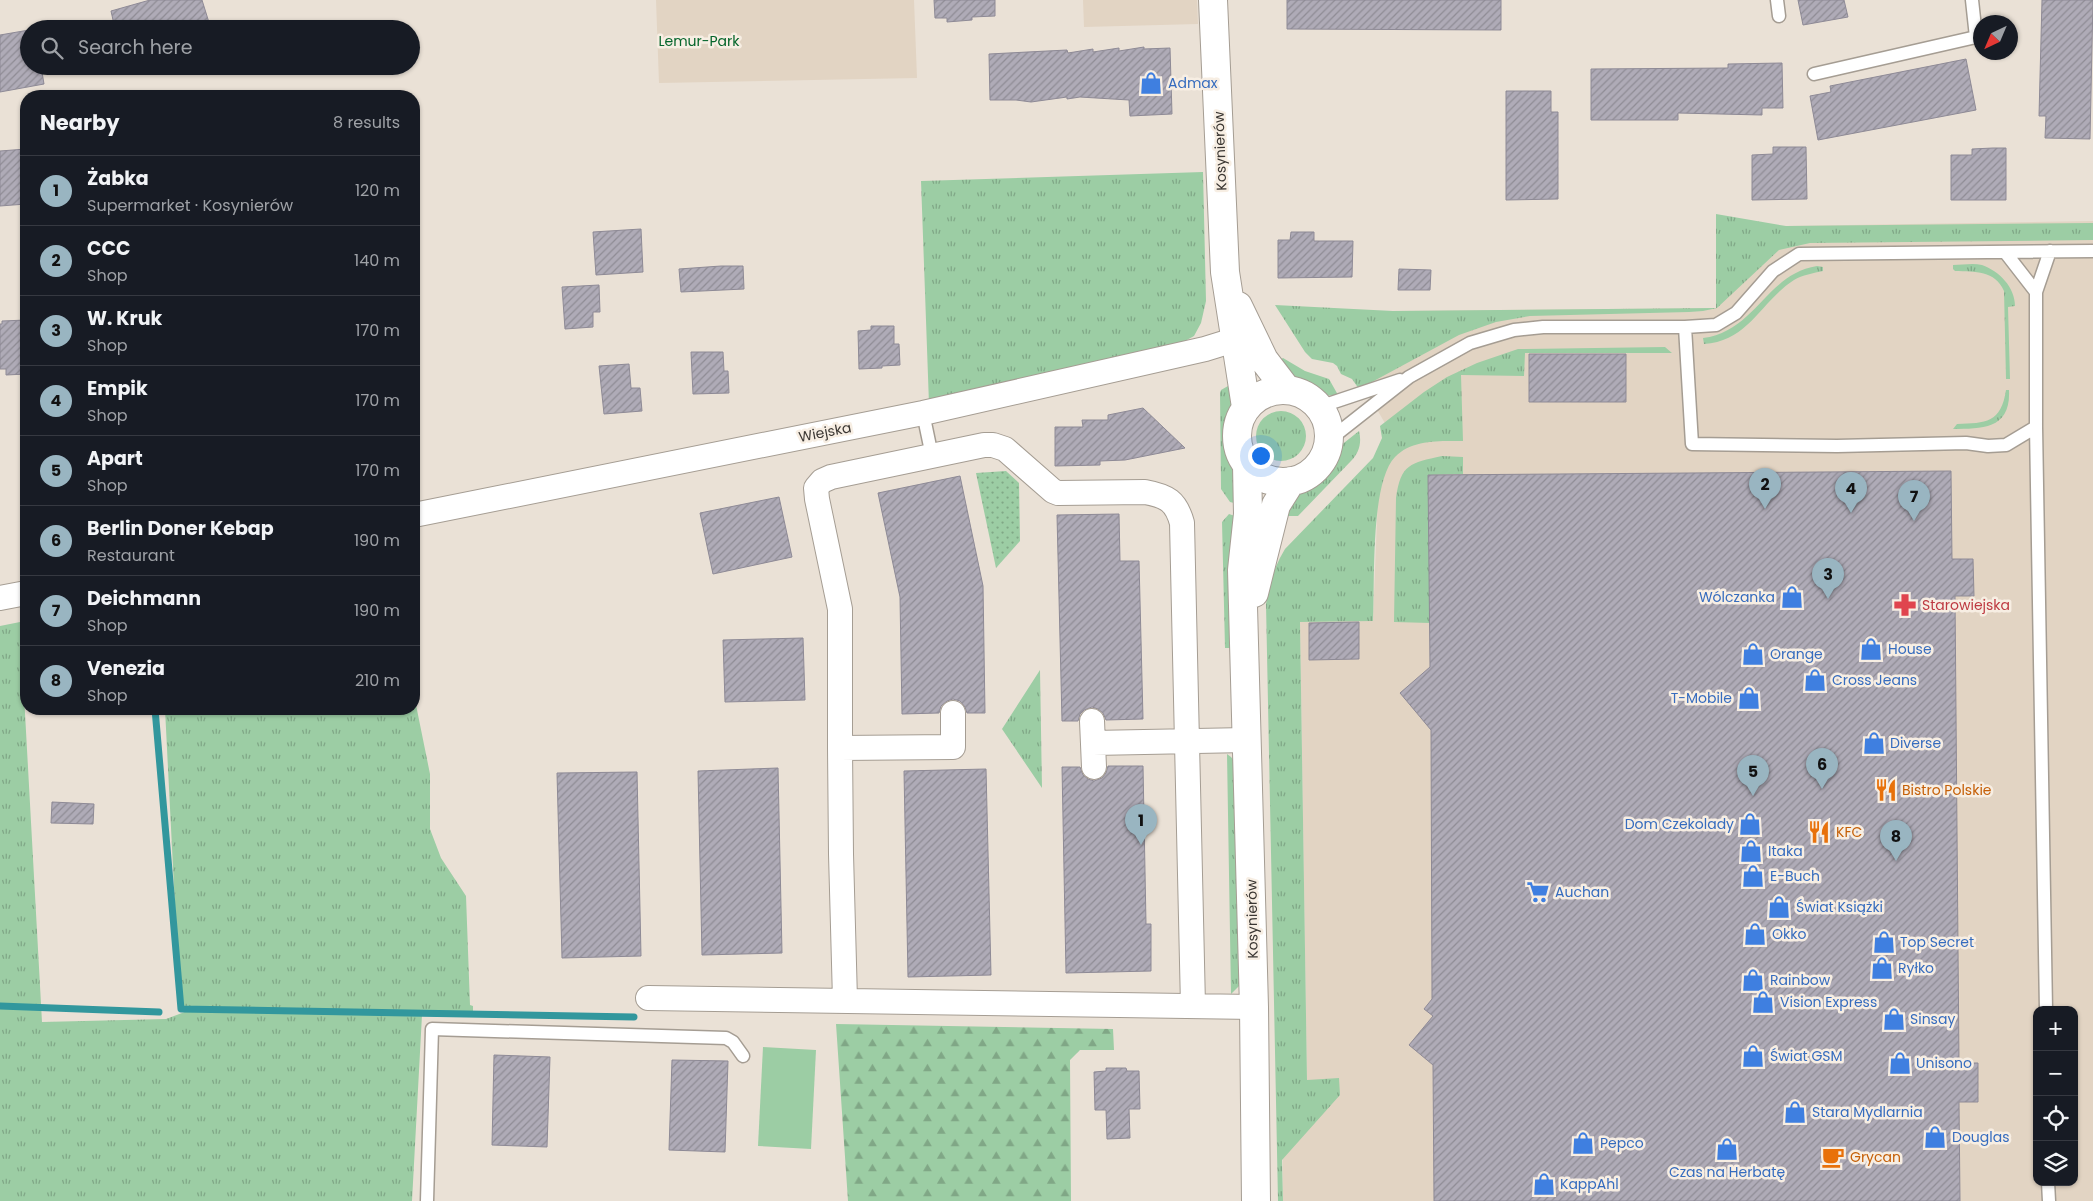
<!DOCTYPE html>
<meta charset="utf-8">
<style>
body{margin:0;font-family:Poppins,sans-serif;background:#20242c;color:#f1f3f6}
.controls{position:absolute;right:15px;bottom:15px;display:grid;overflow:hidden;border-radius:10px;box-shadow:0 1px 4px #0004}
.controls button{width:45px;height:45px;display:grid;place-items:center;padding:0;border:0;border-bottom:1px solid #363941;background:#171b24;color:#f1f3f6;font:25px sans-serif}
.compass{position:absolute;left:1973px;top:15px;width:45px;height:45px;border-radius:50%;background:#171b24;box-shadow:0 1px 4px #0004;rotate:224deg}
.you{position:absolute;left:1260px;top:455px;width:18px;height:18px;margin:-12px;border:4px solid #fff;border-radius:50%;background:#1a73e8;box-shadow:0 0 0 8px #1a73e833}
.badge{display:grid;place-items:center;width:32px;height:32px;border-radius:50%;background:#99b5c1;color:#111;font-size:16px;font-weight:700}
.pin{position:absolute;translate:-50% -41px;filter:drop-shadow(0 1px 2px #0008)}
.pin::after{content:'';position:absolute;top:26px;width:18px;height:15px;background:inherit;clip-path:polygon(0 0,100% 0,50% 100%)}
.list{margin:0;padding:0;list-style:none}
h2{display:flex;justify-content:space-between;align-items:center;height:65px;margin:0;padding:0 20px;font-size:21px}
h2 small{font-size:16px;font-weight:400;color:#9ea1a6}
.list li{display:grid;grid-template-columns:32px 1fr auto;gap:15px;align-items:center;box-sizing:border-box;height:70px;padding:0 20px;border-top:1px solid #363941}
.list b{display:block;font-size:19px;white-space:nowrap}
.list p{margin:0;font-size:16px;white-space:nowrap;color:#9ea1a6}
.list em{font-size:16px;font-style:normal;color:#9ea1a6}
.icon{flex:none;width:28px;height:28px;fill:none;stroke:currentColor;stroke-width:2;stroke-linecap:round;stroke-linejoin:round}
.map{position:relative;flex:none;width:2093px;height:1201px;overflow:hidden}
.search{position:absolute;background:#171b24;box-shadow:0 1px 4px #0004;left:20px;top:20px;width:400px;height:55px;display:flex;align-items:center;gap:12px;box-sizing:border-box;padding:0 18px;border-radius:28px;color:#9ea1a6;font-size:19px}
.panel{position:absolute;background:#171b24;box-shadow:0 1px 4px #0004;left:20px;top:90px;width:400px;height:625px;border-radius:20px}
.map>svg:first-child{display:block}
.built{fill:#e2d4c3;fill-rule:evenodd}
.grass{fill:url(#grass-tufts)}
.forest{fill:url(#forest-firs)}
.park{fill:url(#park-dots)}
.pitch{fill:#9ccda4}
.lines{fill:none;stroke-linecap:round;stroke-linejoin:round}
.stream{stroke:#32979d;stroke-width:7}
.building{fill:url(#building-hatch);stroke:#8e8a96}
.lane-casing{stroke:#a59d93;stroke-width:15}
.street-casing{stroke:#a59d93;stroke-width:26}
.secondary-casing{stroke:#a59d93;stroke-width:30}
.lane{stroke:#fff;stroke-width:12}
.street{stroke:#fff;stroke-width:24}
.secondary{stroke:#fff;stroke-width:28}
.labels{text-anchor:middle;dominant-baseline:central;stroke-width:5;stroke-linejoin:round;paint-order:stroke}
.park-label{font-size:14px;fill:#05652b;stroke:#f7eee3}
.shop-label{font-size:14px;fill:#366cbe;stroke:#f7eee3;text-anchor:start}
.street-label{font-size:14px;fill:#3a3632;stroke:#f7eee3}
.health-label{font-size:14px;fill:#be3a42;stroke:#f7eee3;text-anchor:start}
.food-label{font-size:14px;fill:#c56008;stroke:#f7eee3;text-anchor:start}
</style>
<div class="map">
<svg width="2093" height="1201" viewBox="0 0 2093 1201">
<defs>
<pattern id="grass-tufts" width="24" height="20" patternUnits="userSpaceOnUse" patternTransform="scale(1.25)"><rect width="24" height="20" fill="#9ccda4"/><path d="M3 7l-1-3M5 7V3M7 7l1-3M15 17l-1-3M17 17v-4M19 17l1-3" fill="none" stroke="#80a786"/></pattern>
<pattern id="forest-firs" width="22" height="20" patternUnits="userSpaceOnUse" patternTransform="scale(1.25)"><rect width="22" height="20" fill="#9ccda4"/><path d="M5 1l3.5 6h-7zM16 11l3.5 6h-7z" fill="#80a786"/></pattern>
<pattern id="park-dots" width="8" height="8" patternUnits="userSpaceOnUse" patternTransform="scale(1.25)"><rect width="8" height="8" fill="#9ccda4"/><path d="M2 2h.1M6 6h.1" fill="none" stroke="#80a786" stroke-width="1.8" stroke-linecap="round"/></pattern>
<pattern id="building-hatch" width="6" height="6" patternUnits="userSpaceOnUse" patternTransform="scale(1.25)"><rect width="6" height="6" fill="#afabb7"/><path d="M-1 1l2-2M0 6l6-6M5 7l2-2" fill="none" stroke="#8f8c95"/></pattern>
</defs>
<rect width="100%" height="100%" fill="#eae1d6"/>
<path class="built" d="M656 0H914L917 78 659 83Z
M1083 0H1197L1198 24 1084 27Z
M2093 221V1201H1283L1282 1091 1307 1081 1300 621 1373 620 1379 471 1386 425 1356 373 1393 311 1717 308 1786 226ZM2037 1010H2074V1182H2037Z"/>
<path class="grass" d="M1203 172 1206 301 1201 323 1194 336 1169 350 929 404 921 181Z
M1716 214 1786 226 2093 223V240L1810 243 1779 250 1717 308 1703 311 1689 312 1530 316 1496 322 1459 335 1359 389 1352 379 1341 374 1337 366 1333 363 1312 359 1305 352 1275 305 1393 311 1716 308Z
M1953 265C1962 265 1973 263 1982 265 1999 271 2015 287 2015 306L2008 307 2010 379H2006L2004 291C1995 270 1975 272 1955 271L1953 269Z
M1817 266 1823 267V271C1814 273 1802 275 1794 280 1760 302 1749 341 1704 344L1703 338C1756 331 1766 274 1817 266Z
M1665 347 1672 353H1525L1524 376 1461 375 1463 441C1441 441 1412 439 1395 457 1370 483 1375 582 1373 621L1300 622 1307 1080 1339 1078 1340 1095 1282 1160 1283 1201H1278L1266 604C1269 584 1274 567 1285 549L1373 458 1382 438 1380 426 1424 392 1447 377 1477 363 1518 349Z
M1283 358 1305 371 1329 379 1338 395 1319 396 1292 381 1274 363Z
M1235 382V407L1226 432V444L1236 466 1238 504 1230 502 1221 489 1220 393 1221 390Z
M2006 390H2009C2011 429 1983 429 1953 429L1957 424C1986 423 2001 423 2006 390Z
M1256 436a25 25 0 1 1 50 0a25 25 0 1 1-50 0Z
M1359 431C1362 443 1359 453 1351 461L1298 516H1280L1298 492 1325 472 1335 450Z
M1442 456 1463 457V474L1428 475 1430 623 1394 622 1396 498C1401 464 1410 463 1442 456Z
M1229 514 1238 517 1234 648H1225L1222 522Z
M20 622 42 1022 166 1019 190 1010 180 1006 165 709H414V695L430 774V829L441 858 466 896 470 1005 473 1006V1016L422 1015 412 1201H0V626Z
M1040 670 1042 788 1002 729Z
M1227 754 1231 757 1236 763 1240 985 1231 994Z"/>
<path class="forest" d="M836 1024 1113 1029 1114 1050H1080L1070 1060 1071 1201H848Z"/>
<path class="park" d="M1006 471 1019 483 1020 541 996 568 976 473Z"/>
<path class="pitch" d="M763 1047 816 1050 811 1149 758 1146Z"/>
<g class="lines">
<path class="stream" d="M155 709 181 1009 634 1017
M0 1006 159 1012"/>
</g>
<path class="building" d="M150 0H202L211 29H115L111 11Z
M934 0H995V16L972 17V20L947 22V18H935Z
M1287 0H1501V30L1287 29Z
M1798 0H1844L1848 17 1803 25Z
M2042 0H2093L2090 139 2045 138 2046 116H2039Z
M29 30V66H41L44 84 0 92V35Z
M1144 47V49L1170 48 1172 114 1130 116 1129 100 1080 97 1067 99V97L1031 102 1016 100H990L989 54 1067 50 1068 53 1093 49V52L1119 48V51Z
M1966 59 1976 110 1818 140 1810 96 1831 92 1830 86Z
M1782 63 1783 108H1762V115L1678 113V120H1591V69L1728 68V64Z
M1506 91H1551V112H1558V199L1506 200Z
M1773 147H1806L1807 199 1752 200V155L1773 154Z
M1993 148H2006V200H1951V155H1972V149Z
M26 149V204L0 206V151Z
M641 229 643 272 596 275 593 232Z
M1291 232H1314V241H1353L1352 277 1278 278V240H1290Z
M721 266H743L744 289 681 292 679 269Z
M1399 269 1431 270 1430 290H1398Z
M599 285 600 312H593V327L565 329 562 287Z
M26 320V374L6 375V369H0V324H2V321Z
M871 326H894V344H899L900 365 882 366V368L859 369 858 331 871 330Z
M691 352H723L724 371H728L729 393 693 394Z
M1529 354H1626V402H1529Z
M629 364 631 388H640L642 411 604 414 599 366Z
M1143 408 1185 448 1125 460 1100 461V465L1055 466V427H1083L1082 420H1108V415Z
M1951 471 1952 559H1973L1974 596H1955L1959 1063H1978V1102H1959L1960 1201H1434L1433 1065 1409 1045 1433 1016 1424 1009 1432 999 1431 730 1400 693 1430 667 1428 475Z
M960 476 983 586 985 713H967L965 707 960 701 953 699 947 701 941 706 939 713 902 714 900 597 878 493Z
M779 497 792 557 713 574 700 513Z
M1119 514 1120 561H1139L1143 719 1106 720 1103 713 1098 709 1092 707 1084 710 1080 714 1078 721H1062L1057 515Z
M1359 622V659L1309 660V623Z
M803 638 805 700 725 702 723 640Z
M1108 766H1143L1146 924H1151V971L1066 973 1062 767H1080L1083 775 1088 779 1094 781 1102 778 1106 773Z
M778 768 782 953 702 955 698 771Z
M986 769 991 975 908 977 904 771Z
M637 772 641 956 562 958 557 773Z
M52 802 94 804 93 824 51 823Z
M494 1055 550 1057 547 1147 492 1145Z
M672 1060 728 1061 725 1152 669 1150Z
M1106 1068H1126L1127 1071H1139L1140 1109H1129L1130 1138 1107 1139 1106 1110H1095L1094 1072 1106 1071Z"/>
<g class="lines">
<defs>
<path id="lane" d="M1777 0 1779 16
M1814 74 1976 37 1972 0
M2005 252 2036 292
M1685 327 1692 444 1837 446 1966 443 1988 446 2006 445 2036 427
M1319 407 1400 380
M923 413 932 456
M1329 440 1409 377 1470 343 1514 330 1543 327H1685L1716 325 1736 313 1773 271 1799 254 2093 251
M2046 1010 2036 427V292L2050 251
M2048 1182 2049 1201
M427 1201 432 1029 726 1038 733 1042 743 1056"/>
<path id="street" d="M414 515 923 413 1205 349 1234 340
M0 598 26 593
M1092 721 1094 767
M1093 743 1247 740
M840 748V609L817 499 816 488 822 481 831 477 984 445H993L1005 449 1053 491 1058 493 1145 492C1167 496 1176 501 1182 523L1193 1006
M648 998 1254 1007
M845 1000 841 854 840 748 953 747V713"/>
<path id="secondary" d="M1213 0 1225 272 1246 407
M1238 306 1264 360 1287 390
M1237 436a46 46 0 1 1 92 0a46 46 0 1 1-92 0Z
M1247 465 1248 514 1242 570 1254 1007 1256 1201
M1254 593 1276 505 1291 481"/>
</defs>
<use href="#lane" class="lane-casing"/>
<use href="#street" class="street-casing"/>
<use href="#secondary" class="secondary-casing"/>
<use href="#lane" class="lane"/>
<use href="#street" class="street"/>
<use href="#secondary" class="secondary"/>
</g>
<defs>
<symbol id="shop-bare" viewBox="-9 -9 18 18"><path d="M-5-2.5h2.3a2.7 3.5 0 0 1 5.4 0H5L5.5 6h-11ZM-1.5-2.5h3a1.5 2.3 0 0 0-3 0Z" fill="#3f7fe0" stroke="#f7eee3" stroke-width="2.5" paint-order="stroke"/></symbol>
<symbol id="pharmacy-bare" viewBox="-9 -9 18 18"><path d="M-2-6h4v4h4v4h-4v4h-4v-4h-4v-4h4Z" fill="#e0444e" stroke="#f7eee3" stroke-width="2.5" paint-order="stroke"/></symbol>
<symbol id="restaurant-bare" viewBox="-9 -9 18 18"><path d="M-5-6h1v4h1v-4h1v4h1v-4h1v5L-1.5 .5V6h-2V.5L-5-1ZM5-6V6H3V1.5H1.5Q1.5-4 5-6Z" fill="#e8710a" stroke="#f7eee3" stroke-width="2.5" paint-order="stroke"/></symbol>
<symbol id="supermarket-bare" viewBox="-9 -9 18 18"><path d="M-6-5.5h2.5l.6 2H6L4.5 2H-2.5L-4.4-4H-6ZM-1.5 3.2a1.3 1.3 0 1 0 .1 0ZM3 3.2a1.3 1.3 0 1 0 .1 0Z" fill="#3f7fe0" stroke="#f7eee3" stroke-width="2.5" paint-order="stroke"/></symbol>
<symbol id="cafe-bare" viewBox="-9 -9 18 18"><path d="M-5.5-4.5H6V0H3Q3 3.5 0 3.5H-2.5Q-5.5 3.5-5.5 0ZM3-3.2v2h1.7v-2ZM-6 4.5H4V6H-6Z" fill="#e8710a" stroke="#f7eee3" stroke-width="2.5" paint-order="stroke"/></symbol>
</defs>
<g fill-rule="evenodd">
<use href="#shop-bare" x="1135" y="67" width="32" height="32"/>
<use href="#shop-bare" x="1776" y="581" width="32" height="32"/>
<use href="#pharmacy-bare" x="1889" y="589" width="32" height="32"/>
<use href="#shop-bare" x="1855" y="633" width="32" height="32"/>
<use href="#shop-bare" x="1737" y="638" width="32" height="32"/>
<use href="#shop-bare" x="1799" y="664" width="32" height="32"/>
<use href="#shop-bare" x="1733" y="682" width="32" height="32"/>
<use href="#shop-bare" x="1858" y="727" width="32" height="32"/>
<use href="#restaurant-bare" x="1870" y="774" width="32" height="32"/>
<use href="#shop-bare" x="1734" y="808" width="32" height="32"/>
<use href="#restaurant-bare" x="1803" y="816" width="32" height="32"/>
<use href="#shop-bare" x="1735" y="835" width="32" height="32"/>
<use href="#shop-bare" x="1737" y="860" width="32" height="32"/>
<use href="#supermarket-bare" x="1522" y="876" width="32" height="32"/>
<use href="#shop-bare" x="1763" y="891" width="32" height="32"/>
<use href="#shop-bare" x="1739" y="918" width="32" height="32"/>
<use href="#shop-bare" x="1868" y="926" width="32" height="32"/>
<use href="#shop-bare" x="1866" y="952" width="32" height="32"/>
<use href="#shop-bare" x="1737" y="964" width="32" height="32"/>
<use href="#shop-bare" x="1747" y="986" width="32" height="32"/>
<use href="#shop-bare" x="1878" y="1003" width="32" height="32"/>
<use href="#shop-bare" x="1737" y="1040" width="32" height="32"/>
<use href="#shop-bare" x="1884" y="1047" width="32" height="32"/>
<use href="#shop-bare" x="1779" y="1096" width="32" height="32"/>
<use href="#shop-bare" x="1919" y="1121" width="32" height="32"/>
<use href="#shop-bare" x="1567" y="1127" width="32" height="32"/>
<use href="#shop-bare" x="1711" y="1133" width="32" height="32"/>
<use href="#cafe-bare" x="1817" y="1141" width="32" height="32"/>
<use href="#shop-bare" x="1528" y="1168" width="32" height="32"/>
</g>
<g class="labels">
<g class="park-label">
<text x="699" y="41">Lemur-Park</text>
</g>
<g class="shop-label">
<text x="1168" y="83">Admax</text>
<text x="1775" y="597" text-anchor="end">Wólczanka</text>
<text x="1888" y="649">House</text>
<text x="1770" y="654">Orange</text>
<text x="1832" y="680">Cross Jeans</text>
<text x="1732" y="698" text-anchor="end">T-Mobile</text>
<text x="1890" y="743">Diverse</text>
<text x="1734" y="824" text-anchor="end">Dom Czekolady</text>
<text x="1768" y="851">Itaka</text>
<text x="1770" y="876">E-Buch</text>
<text x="1555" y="892">Auchan</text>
<text x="1796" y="907">Świat Książki</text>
<text x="1772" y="934">Okko</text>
<text x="1900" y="942">Top Secret</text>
<text x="1898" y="968">Ryłko</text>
<text x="1770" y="980">Rainbow</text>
<text x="1780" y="1002">Vision Express</text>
<text x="1910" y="1019">Sinsay</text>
<text x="1770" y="1056">Świat GSM</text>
<text x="1916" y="1063">Unisono</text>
<text x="1812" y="1112">Stara Mydlarnia</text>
<text x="1952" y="1137">Douglas</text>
<text x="1600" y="1143">Pepco</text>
<text x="1727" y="1172" text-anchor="middle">Czas na Herbatę</text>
<text x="1560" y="1184">KappAhl</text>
</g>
<g class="street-label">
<text transform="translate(1220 151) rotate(-92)">Kosynierów</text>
<text transform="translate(825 432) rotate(-11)">Wiejska</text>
<text transform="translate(1252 919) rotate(-91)">Kosynierów</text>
</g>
<g class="health-label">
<text x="1922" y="605">Starowiejska</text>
</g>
<g class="food-label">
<text x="1902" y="790">Bistro Polskie</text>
<text x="1836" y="832">KFC</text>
<text x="1850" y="1157">Grycan</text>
</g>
</g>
</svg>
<div class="controls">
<button>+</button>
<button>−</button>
<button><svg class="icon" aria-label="locate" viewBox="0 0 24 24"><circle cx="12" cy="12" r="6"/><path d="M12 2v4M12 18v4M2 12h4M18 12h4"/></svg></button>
<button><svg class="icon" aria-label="layers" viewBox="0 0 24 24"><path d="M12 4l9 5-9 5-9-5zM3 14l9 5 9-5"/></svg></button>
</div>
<svg class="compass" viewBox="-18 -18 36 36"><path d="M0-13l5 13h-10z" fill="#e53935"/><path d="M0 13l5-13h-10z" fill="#9ea1a6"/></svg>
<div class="you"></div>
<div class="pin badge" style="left:1141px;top:845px">1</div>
<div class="pin badge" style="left:1765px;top:509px">2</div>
<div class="pin badge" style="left:1828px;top:599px">3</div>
<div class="pin badge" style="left:1851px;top:513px">4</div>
<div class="pin badge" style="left:1753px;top:796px">5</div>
<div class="pin badge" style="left:1822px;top:789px">6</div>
<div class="pin badge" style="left:1914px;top:521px">7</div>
<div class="pin badge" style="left:1896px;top:861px">8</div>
<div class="search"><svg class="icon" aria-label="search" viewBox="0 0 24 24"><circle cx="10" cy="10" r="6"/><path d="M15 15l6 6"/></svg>Search here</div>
<section class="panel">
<h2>Nearby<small>8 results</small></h2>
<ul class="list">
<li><span class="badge">1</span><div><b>Żabka</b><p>Supermarket · Kosynierów</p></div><em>120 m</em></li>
<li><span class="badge">2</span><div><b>CCC</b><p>Shop</p></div><em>140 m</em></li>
<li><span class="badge">3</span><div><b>W. Kruk</b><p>Shop</p></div><em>170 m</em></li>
<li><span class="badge">4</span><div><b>Empik</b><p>Shop</p></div><em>170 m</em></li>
<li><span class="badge">5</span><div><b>Apart</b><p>Shop</p></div><em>170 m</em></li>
<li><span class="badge">6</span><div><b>Berlin Doner Kebap</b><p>Restaurant</p></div><em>190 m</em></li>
<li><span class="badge">7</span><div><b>Deichmann</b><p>Shop</p></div><em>190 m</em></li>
<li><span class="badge">8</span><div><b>Venezia</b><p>Shop</p></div><em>210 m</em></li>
</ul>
</section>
</div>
